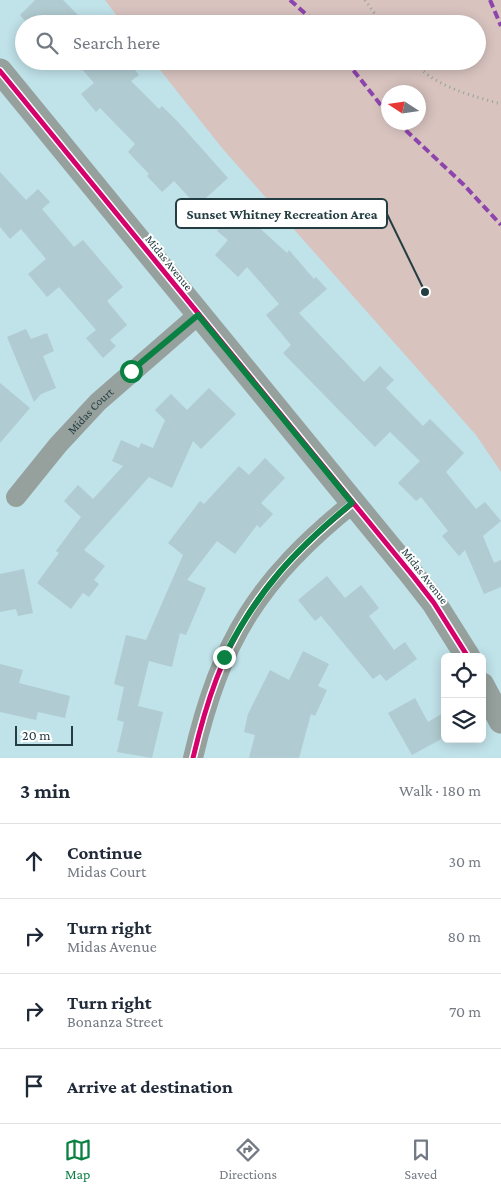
<!DOCTYPE html>
<meta charset="utf-8">
<style>
body{margin:0;font-family:"Crimson Pro",serif;background:#f2f2f3;color:#1f2937}
.controls{position:absolute;right:15px;bottom:15px;display:grid;overflow:hidden;border-radius:8px;box-shadow:0 2px 12px #0003}
.controls button{width:45px;height:45px;display:grid;place-items:center;padding:0;border:0;border-bottom:1px solid #e0e1e3;background:#fff;color:#1f2937;font:25px sans-serif}
.compass{position:absolute;left:381px;top:85px;width:45px;height:45px;border-radius:50%;background:#fff;box-shadow:0 2px 12px #0003;rotate:282deg}
.scale{position:absolute;left:15px;bottom:12px;width:58px;box-sizing:border-box;padding-left:5px;border:2px solid #243d42;border-top:0;font-size:14px;line-height:18px;white-space:nowrap;color:#243d42;-webkit-text-stroke:4px #fff;paint-order:stroke}
.stop{position:absolute;width:15px;height:15px;margin:-11px;border:4px solid #0b8043;border-radius:50%;background:#fff}
.stop.end{background:#0b8043;border-color:#fff;box-shadow:0 1px 5px #0008}
.list{margin:0;padding:0;list-style:none}
h2{display:flex;justify-content:space-between;align-items:center;height:65px;margin:0;padding:0 20px;font-size:21px}
h2 small{font-size:16px;font-weight:400;color:#747a83}
.list li{display:grid;grid-template-columns:32px 1fr auto;gap:15px;align-items:center;box-sizing:border-box;height:75px;padding:0 20px;border-top:1px solid #e0e1e3}
.list b{display:block;font-size:19px;white-space:nowrap}
.list p{margin:0;font-size:16px;white-space:nowrap;color:#747a83}
.list em{font-size:16px;font-style:normal;color:#747a83}
.icon{flex:none;width:28px;height:28px;fill:none;stroke:currentColor;stroke-width:2;stroke-linecap:round;stroke-linejoin:round}
.map{position:relative;flex:none;width:501px;height:758px;overflow:hidden}
.search{position:absolute;background:#fff;box-shadow:0 2px 12px #0003;left:15px;right:15px;top:15px;height:55px;display:flex;align-items:center;gap:12px;box-sizing:border-box;padding:0 18px;border-radius:28px;color:#747a83;font-size:19px}
.sheet{height:365px;background:#fff}
nav{display:flex;justify-content:space-around;align-items:center;box-sizing:border-box;height:70px;border-top:1px solid #e0e1e3;background:#fff;font-size:14px;color:#747a83}
nav a{display:grid;justify-items:center;gap:2px}
nav .on{color:#0b8043}
.map>svg:first-child{display:block}
.green{fill:#d8c3bf;fill-rule:evenodd}
.building{fill:#b0cbd1}
.lines{fill:none;stroke-linecap:round;stroke-linejoin:round}
.path{stroke:#94a1a2;stroke-width:3;stroke-dasharray:1 4;stroke-linecap:butt}
.minor{stroke:#96a19d;stroke-width:20}
.tertiary{stroke:#96a19d;stroke-width:25}
.quiet{stroke:#8e44ad;stroke-width:4;stroke-dasharray:8 4;stroke-linecap:butt}
.cycleway-casing{stroke:#fff;stroke-width:8}
.cycleway{stroke:#d6006c;stroke-width:5}
.route{stroke:#0b8043;stroke-width:6}
.labels{text-anchor:middle;dominant-baseline:central;stroke-width:4;stroke-linejoin:round;paint-order:stroke}
.street-label{font-size:12px;fill:#243d42;stroke:#fff}
.leader{fill:none;stroke:#243d42;stroke-width:2}
.callout-dot{fill:#243d42;stroke:#fff;stroke-width:2}
.callout{fill:#fff;stroke:#243d42;stroke-width:2}
.callout-label{font-size:14px;text-anchor:middle;font-weight:bold;fill:#243d42}
</style>
<div class="map">
<svg width="501" height="758" viewBox="0 0 501 758">
<rect width="100%" height="100%" fill="#c0e2e9"/>
<path class="green" d="M105 0H501V472L476 435 222 148 153 61H477V24H123ZM388 92H418V122H388Z"/>
<path class="building" d="M35 0H63L87 24H28L20 15Z
M75 61H128L139 75 131 81 159 109 162 106 179 123 228 178 197 206 174 181 162 192 147 176 149 174 128 152 135 144 100 108 96 112 81 94 94 83Z
M0 172 26 200 38 189 50 202 42 209 74 247 83 240 123 287 107 301 127 325 110 340 116 346 103 358 86 338 96 330 59 287 47 297 28 274 46 259 21 229 10 239 0 227Z
M234 212 250 226 253 222 287 253 289 250 314 279 316 277 327 289 299 313 364 382 380 366 394 380 386 388 423 426 430 419 464 453 446 472 476 509 485 502 501 521 483 536 494 563 501 560V587L484 594 465 550 459 556 442 536 448 531 421 497 416 501 398 483 420 461 390 432 375 447 283 353 291 345 266 315 279 304 247 267 238 277 215 255 228 240 217 231Z
M26 329 31 339 47 333 54 351 43 356 56 388 41 394 34 402 7 337Z
M0 383 30 408 0 443Z
M209 388 236 414 201 449 193 441 172 488 149 477 84 550 105 566 94 580 99 584 89 597 83 593 71 609 37 583 59 553 56 551 81 517 64 501 78 485 93 499 123 466 112 461 121 440 139 448 141 443 153 448 165 420 155 410 171 394 187 410Z
M265 458 285 478 261 503 273 514 260 528 257 525 235 554 217 541 187 580 206 588 186 635 180 633 172 667 149 661 138 706 163 712 152 758 117 752 124 722 117 720 124 687 114 684 126 635 146 640 183 555 168 543 200 501 204 504 239 466 249 475Z
M24 569 33 613 18 616 16 609 0 612V574Z
M327 576 345 598 361 585 379 608 369 616 394 650 405 642 417 659 386 681 380 674 373 679 321 616 315 621 298 600Z
M303 651 329 664 318 686 327 690 315 716 311 714 299 758H249L255 735 244 732 248 714 270 670 289 680Z
M0 664 23 670 19 683 70 696 65 718 38 712 36 720 0 712Z
M415 698 428 722 445 712V737L412 755 388 713Z"/>
<g class="lines">
<path class="path" d="M365 0 382 24
M413 61C435 87 470 95 501 104"/>
<g class="minor">
<path id="s1" d="M16 497 58 445 98 402 198 315"/>
<path d="M193 758C221 639 258 580 353 503"/>
</g>
<path class="tertiary" d="M0 71 413 576 434 603 468 657
M482 685 501 721"/>
<path class="quiet" d="M290 0 317 24
M490 0 501 26
M346 61 388 114
M397 122 464 185 501 225"/>
<defs>
<path id="cycleway" d="M0 71 413 576 434 603 468 657
M193 758C221 639 258 580 353 503"/>
</defs>
<use href="#cycleway" class="cycleway-casing"/>
<use href="#cycleway" class="cycleway"/>
</g>
<g class="lines">
<path class="route" d="M131 371 198 315 352 503C295 550 258 590 224 657"/>
</g>
<g class="labels">
<g class="street-label">
<text transform="translate(169 263) rotate(51)">Midas Avenue</text>
<text stroke="none"><textPath href="#s1" startOffset="114">Midas Court</textPath></text>
<text transform="translate(425 576) rotate(52)">Midas Avenue</text>
</g>
</g>
<path class="leader" d="M425 292L387 214"/>
<circle class="callout-dot" cx="425" cy="292" r="5"/>
<rect class="callout" x="176" y="199" width="211" height="29" rx="5"/>
<g class="callout-label">
<text x="282" y="219">Sunset Whitney Recreation Area</text>
</g>
</svg>
<div class="controls">
<button><svg class="icon" aria-label="locate" viewBox="0 0 24 24"><circle cx="12" cy="12" r="6"/><path d="M12 2v4M12 18v4M2 12h4M18 12h4"/></svg></button>
<button><svg class="icon" aria-label="layers" viewBox="0 0 24 24"><path d="M12 4l9 5-9 5-9-5zM3 14l9 5 9-5"/></svg></button>
</div>
<svg class="compass" viewBox="-18 -18 36 36"><path d="M0-13l5 13h-10z" fill="#e53935"/><path d="M0 13l5-13h-10z" fill="#747a83"/></svg>
<div class="scale">20 m</div>
<div class="stop" style="left:131px;top:371px"></div>
<div class="stop end" style="left:224px;top:657px"></div>
<div class="search"><svg class="icon" aria-label="search" viewBox="0 0 24 24"><circle cx="10" cy="10" r="6"/><path d="M15 15l6 6"/></svg>Search here</div>
</div>
<section class="sheet">
<h2>3 min<small>Walk · 180 m</small></h2>
<ul class="list">
<li><svg class="icon" aria-label="ahead" viewBox="0 0 24 24"><path d="M12 20V5M6 11l6-6 6 6"/></svg><div><b>Continue</b><p>Midas Court</p></div><em>30 m</em></li>
<li><svg class="icon" aria-label="right" viewBox="0 0 24 24"><path d="M7 20v-9h11M14 6l5 5-5 5"/></svg><div><b>Turn right</b><p>Midas Avenue</p></div><em>80 m</em></li>
<li><svg class="icon" aria-label="right" viewBox="0 0 24 24"><path d="M7 20v-9h11M14 6l5 5-5 5"/></svg><div><b>Turn right</b><p>Bonanza Street</p></div><em>70 m</em></li>
<li><svg class="icon" aria-label="arrive" viewBox="0 0 24 24"><path d="M6 21V4h12l-3 4 3 4H6"/></svg><div><b>Arrive at destination</b></div></li>
</ul>
</section>
<nav>
<a class="on"><svg class="icon" aria-label="map" viewBox="0 0 24 24"><path d="M3 6l6-2 6 2 6-2v14l-6 2-6-2-6 2zM9 4v14M15 6v14"/></svg>Map</a>
<a><svg class="icon" aria-label="directions" viewBox="0 0 24 24"><path d="M12 3l9 9-9 9-9-9zM9 14v-3h6M13 9l2 2-2 2"/></svg>Directions</a>
<a><svg class="icon" aria-label="saved" viewBox="0 0 24 24"><path d="M7 4h10v16l-5-4-5 4z"/></svg>Saved</a>
</nav>
